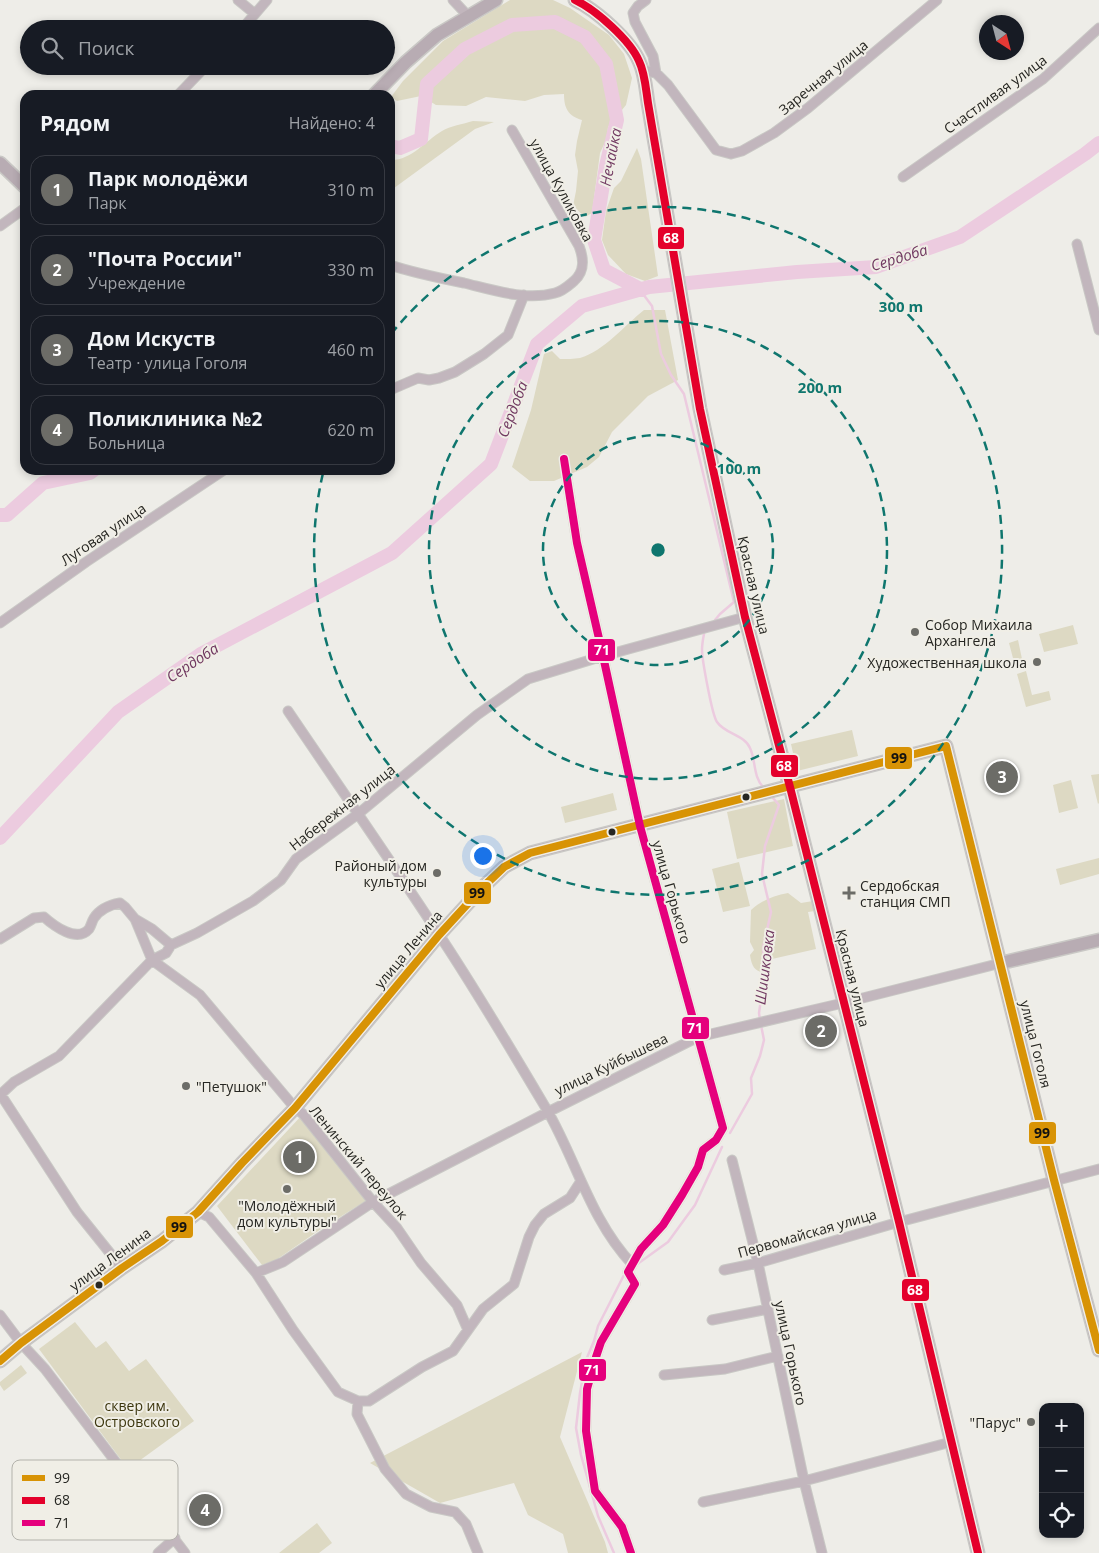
<!DOCTYPE html>
<html lang="ru">
<meta charset="utf-8">
<style>
body{margin:0;font-family:"Open Sans",sans-serif;background:#242831;color:#f1f3f6}
.controls{position:absolute;right:15px;bottom:15px;display:grid;overflow:hidden;border-radius:10px;box-shadow:0 2px 8px #0003}
.controls button{width:45px;height:45px;display:grid;place-items:center;padding:0;border:0;border-bottom:1px solid #363941;background:#171b24;color:#f1f3f6;font:25px sans-serif}
.compass{position:absolute;left:979px;top:15px;width:45px;height:45px;border-radius:50%;background:#171b24;box-shadow:0 2px 8px #0003;rotate:144deg}
.you{position:absolute;left:482px;top:855px;width:18px;height:18px;margin:-12px;border:4px solid #fff;border-radius:50%;background:#1a73e8;box-shadow:0 0 0 8px #1a73e833}
.badge{display:grid;place-items:center;width:32px;height:32px;border-radius:50%;background:#6c6c67;color:#fff;font-size:16px;font-weight:700}
.pin{position:absolute;translate:-50% -50%;border:2px solid #fff;box-shadow:0 1px 5px #0006}
.list{margin:0;padding:0;list-style:none}
h2{display:flex;justify-content:space-between;align-items:center;height:65px;margin:0;padding:0 20px;font-size:21px}
h2 small{font-size:16px;font-weight:400;color:#9ea1a6}
.list li{display:grid;grid-template-columns:32px 1fr auto;gap:15px;align-items:center;box-sizing:border-box;height:70px;margin:0 10px 10px;padding:0 10px;border:1px solid #363941;border-radius:15px}
.list b{display:block;font-size:19px;white-space:nowrap}
.list p{margin:0;font-size:16px;white-space:nowrap;color:#9ea1a6}
.list em{font-size:16px;font-style:normal;color:#9ea1a6}
.icon{flex:none;width:28px;height:28px;fill:none;stroke:currentColor;stroke-width:2;stroke-linecap:round;stroke-linejoin:round}
.map{position:relative;flex:none;width:1099px;height:1553px;overflow:hidden}
.search{position:absolute;background:#171b24;box-shadow:0 2px 8px #0003;left:20px;top:20px;width:375px;height:55px;display:flex;align-items:center;gap:12px;box-sizing:border-box;padding:0 18px;border-radius:28px;color:#9ea1a6;font-size:19px}
.panel{position:absolute;background:#171b24;box-shadow:0 2px 8px #0003;left:20px;top:90px;width:375px;height:385px;border-radius:15px}
.map>svg:first-child{display:block}
.green{fill:#ddd9c3}
.lines{fill:none;stroke-linecap:round;stroke-linejoin:round}
.stream{stroke:#eccbdf;stroke-width:2.5}
.river{stroke:#eccbdf;stroke-width:14}
.street-casing{stroke:#c9c8c5;stroke-width:11}
.secondary-casing{stroke:#c9c8c5;stroke-width:15}
.street{stroke:#c2b6bd;stroke-width:9}
.secondary{stroke:#b8acb3;stroke-width:12}
.bus-1-casing{stroke:#f0eee6;stroke-width:11}
.bus-2-casing{stroke:#f0eee6;stroke-width:11}
.bus-3-casing{stroke:#f0eee6;stroke-width:11}
.bus-1{stroke:#d89305;stroke-width:8}
.bus-2{stroke:#e4002b;stroke-width:8}
.bus-3{stroke:#e5007d;stroke-width:8}
.ring{fill:none;stroke:#0f766e;stroke-width:2.5;stroke-dasharray:9 6}
.poi-dot{fill:#6c6c67;stroke:#f0eee6;stroke-width:2}
.bus-dot{fill:#262622;stroke:#f0eee6;stroke-width:2}
.labels{text-anchor:middle;dominant-baseline:central;stroke-width:4;stroke-linejoin:round;paint-order:stroke}
.street-label{font-size:14px;fill:#262622;stroke:#f0eee6}
.poi-label{font-size:14px;fill:#262622;stroke:#f0eee6;text-anchor:start}
.park-label{font-size:14px;fill:#3c360e;stroke:#f0eee6}
.water-label{font-size:15px;font-style:italic;fill:#713961;stroke:#f0eee6}
.key{fill:#f0eee6;stroke:#b3b2ab;stroke-width:1}
.key-label{font-size:14px;fill:#262622}
.centre{fill:#0f766e;stroke:#f0eee6;stroke-width:2.5}
.ring-label{font-size:15px;text-anchor:middle;font-weight:bold;fill:#0f766e;stroke:#f0eee6;stroke-width:4;stroke-linejoin:round;paint-order:stroke}
.line-badge{stroke:#f0eee6;stroke-width:2}
.badge-label{font-size:14px;text-anchor:middle;font-weight:bold;fill:#fff}
.pale-badge-label{font-size:14px;text-anchor:middle;font-weight:bold;fill:#111}
</style>
<div class="map">
<svg width="1099" height="1553" viewBox="0 0 1099 1553">
<rect width="100%" height="100%" fill="#eeede8"/>
<path class="green" d="M510 0H553L570 8 609 35 624 54 632 78 626 105 608 127 607 138 600 153 592 213 585 217 573 206 576 191 578 171 575 155 577 141 582 120C568 116 564 108 564 94L544 95 525 101 486 97 466 106 436 105 421 96 397 101 391 97 403 81 443 41Z
M473 121 494 122 475 129 390 191V160C411 161 425 141 442 131 450 126 463 124 473 121Z
M637 148 641 159 658 276 645 281 626 274 608 255 602 240 606 211 614 188 621 181Z
M644 310H665L678 380 648 396 612 432 599 457 587 467 554 481H530L512 467 531 410 544 354 552 351 560 359C567 359 574 359 580 358 604 351 625 325 644 310Z
M1073 625 1078 644 1044 652 1039 634Z
M1018 640 1022 659 1014 662 1009 643Z
M1026 671 1032 695 1049 691 1051 700 1026 707 1017 674Z
M852 730 858 756 797 771 791 744Z
M1099 774V803L1098 804 1091 775Z
M1071 780 1078 808 1059 813 1053 785Z
M613 793 617 810 565 823 561 807Z
M784 799 793 846 737 859 727 812Z
M1099 858V874L1060 885 1056 869Z
M739 862 750 906 723 912 712 869Z
M788 893 801 903 813 901 815 911 808 912 816 949 772 959 769 974C755 972 752 968 750 955L754 950 750 942 751 910C762 900 773 896 788 893Z
M303 1114 367 1200 321 1229 276 1260 262 1265 217 1206Z
M75 1322 96 1348 106 1341 129 1371 146 1359 194 1421 128 1469 39 1349Z
M582 1352 560 1437 605 1542 608 1553H568L563 1534 528 1515 514 1483 440 1503 370 1463Z
M21 1365 27 1373 4 1391 0 1385V1382Z
M317 1523 332 1543 319 1553H279Z"/>
<g class="lines">
<path class="stream" d="M640 290 652 306 661 354 671 375 684 394 734 602 720 614 715 620
M704 634C703 639 702 645 702 650 702 659 712 715 717 722 725 734 745 735 750 748 756 761 753 776 763 787
M760 1020 759 1013 765 972 763 948 771 912 762 874 765 846 779 805 773 798
M730 1133 752 1094 751 1078 760 1056 764 1040 761 1025
M636 1265 668 1242 695 1205 722 1147
M614 1553 598 1516 581 1455 576 1428 580 1393 586 1360 594 1341 598 1326 625 1273"/>
<path class="river" d="M390 146 400 148 421 139 427 84 465 49 512 25 555 22 585 37 606 64 617 120 606 166 594 240 604 270 642 290
M0 515H7L43 483 90 473 94 470
M0 838 118 712 201 654 392 553 491 464 537 344 582 306 649 287 797 272 876 267 960 237 1085 154 1099 143"/>
<defs>
<path id="street" d="M238 0 255 14
M453 0 468 16
M646 0 638 6 633 13 635 22 653 56 656 73
M242 29 267 0
M642 70 656 73 668 85 716 150 731 154 742 151 774 133 808 108 937 0
M178 95 206 66
M903 177 1043 79 1099 28
M0 226 25 208
M1077 244 1099 330
M390 265C414 273 439 278 464 283 493 290 526 301 555 293 563 291 568 286 574 281 585 271 584 259 579 246L512 130
M390 390 418 378 429 380 439 378 455 372 484 354 508 335 524 295
M564 459 577 543 603 656 640 826 723 1128 716 1140 703 1150 698 1167 682 1195 663 1225 641 1249 628 1272 635 1284 601 1342 596 1357 587 1389 586 1431 595 1491 622 1527 631 1553
M0 623 86 562 224 470
M288 711C338 785 389 858 438 933 476 990 512 1051 547 1110 576 1160 591 1221 632 1264
M135 919 152 929 171 945
M0 939 34 918 44 917C54 926 77 943 89 929 91 926 92 921 94 918 100 909 109 905 120 903L125 907 135 919 152 960 200 995 295 1108 303 1114 373 1202 397 1228 421 1263 457 1305 468 1330
M0 1095 14 1082 59 1056 152 960 166 953 171 945 197 933 253 901 281 880 296 859 358 814 477 715 528 679 603 656 745 617
M1 1095 77 1212 122 1268
M732 1160 758 1263 804 1481 822 1553
M198 1212 209 1217 256 1273 293 1330 338 1392 358 1401 357 1414 385 1469 406 1494 431 1507 455 1512 466 1524 478 1553
M724 1270 758 1263 899 1222 1099 1169
M256 1273 283 1262 373 1202 548 1112 698 1037 843 1003 1001 963
M0 1315 21 1343 45 1369 185 1553
M712 1320 768 1309
M664 1375 725 1369 778 1356
M358 1401H369L422 1367 453 1351 483 1309 514 1284 529 1237 535 1225 544 1214 570 1198 581 1181
M703 1502 804 1481 951 1442
M158 1553 175 1538"/>
<path id="secondary" d="M575 0C596 10 630 40 639 61 645 73 646 90 648 103L700 409 745 617 790 787 899 1222 978 1553
M374 95 406 62 437 35 496 0
M0 163 25 187
M1001 963 1099 940
M0 1361 21 1343 122 1268 162 1241 198 1212 242 1163 295 1108 439 935 483 887 504 867 530 853 946 746 1054 1180 1099 1350"/>
</defs>
<use href="#street" class="street-casing"/>
<use href="#secondary" class="secondary-casing"/>
<use href="#street" class="street"/>
<use href="#secondary" class="secondary"/>
<defs>
<path id="bus-1" d="M0 1361 21 1343 122 1268 162 1241 198 1212 242 1163 295 1108 439 935 483 887 504 867 530 853 946 746 1054 1180 1099 1350"/>
<path id="bus-2" d="M575 0C596 10 630 40 639 61 645 73 646 90 648 103L700 409 745 617 790 787 899 1222 978 1553"/>
<path id="bus-3" d="M564 459 577 543 603 656 640 826 723 1128 716 1140 703 1150 698 1167 682 1195 663 1225 641 1249 628 1272 635 1284 601 1342 596 1357 587 1389 586 1431 595 1491 622 1527 631 1553"/>
</defs>
<use href="#bus-1" class="bus-1-casing"/>
<use href="#bus-2" class="bus-2-casing"/>
<use href="#bus-3" class="bus-3-casing"/>
<use href="#bus-1" class="bus-1"/>
<use href="#bus-2" class="bus-2"/>
<use href="#bus-3" class="bus-3"/>
</g>
<g class="ring">
<circle cx="658" cy="550" r="115"/>
<circle cx="658" cy="550" r="229"/>
<path d="M391 334A344 344 0 1 1 323 473"/>
</g>
<g class="poi-dot">
<circle cx="915" cy="632" r="5"/>
<circle cx="1037" cy="662" r="5"/>
<circle cx="437" cy="873" r="5"/>
<path d="M846.5 885.5h5v5h5v5h-5v5h-5v-5h-5v-5h5z"/>
<circle cx="186" cy="1086" r="5"/>
<circle cx="287" cy="1189" r="5"/>
<circle cx="1031" cy="1422" r="5"/>
</g>
<g class="bus-dot">
<circle cx="746" cy="797" r="4.5"/>
<circle cx="612" cy="832" r="4.5"/>
<circle cx="99" cy="1285" r="4.5"/>
</g>
<g class="labels">
<g class="street-label">
<text transform="translate(823 77) rotate(-39)">Заречная улица</text>
<text transform="translate(995 94) rotate(-36)">Счастливая улица</text>
<text transform="translate(562 190) rotate(61)">улица Куликовка</text>
<text transform="translate(103 534) rotate(-34)">Луговая улица</text>
<text transform="translate(754 585) rotate(77)">Красная улица</text>
<text transform="translate(342 807) rotate(-38)">Набережная улица</text>
<text transform="translate(672 892) rotate(74)">улица Горького</text>
<text transform="translate(408 949) rotate(-50)">улица Ленина</text>
<text transform="translate(853 978) rotate(76)">Красная улица</text>
<text transform="translate(1036 1044) rotate(76)">улица Гоголя</text>
<text transform="translate(611 1064) rotate(-26)">улица Куйбышева</text>
<text transform="translate(359 1162) rotate(50)">Ленинский переулок</text>
<text transform="translate(807 1233) rotate(-16)">Первомайская улица</text>
<text transform="translate(110 1259) rotate(-36)">улица Ленина</text>
<text transform="translate(791 1353) rotate(78)">улица Горького</text>
</g>
<g class="poi-label">
<text x="925" y="624">Собор Михаила<tspan x="925" dy="16">Архангела</tspan></text>
<text x="1027" y="662" text-anchor="end">Художественная школа</text>
<text x="427" y="865" text-anchor="end">Районый дом<tspan x="427" dy="16">культуры</tspan></text>
<text x="860" y="885">Сердобская<tspan x="860" dy="16">станция СМП</tspan></text>
<text x="196" y="1086">"Петушок"</text>
<text x="287" y="1205" text-anchor="middle">"Молодёжный<tspan x="287" dy="16">дом культуры"</tspan></text>
<text x="1021" y="1422" text-anchor="end">"Парус"</text>
</g>
<g class="park-label">
<text x="137" y="1405">сквер им.<tspan x="137" dy="16">Островского</tspan></text>
</g>
<g class="water-label">
<text transform="translate(610 157) rotate(-79)">Нечайка</text>
<text transform="translate(899 257) rotate(-17)">Сердоба</text>
<text transform="translate(512 409) rotate(-69)">Сердоба</text>
<text transform="translate(192 662) rotate(-33)">Сердоба</text>
<text transform="translate(764 967) rotate(-83)">Шишковка</text>
</g>
</g>
<rect x="12" y="1460" width="166" height="80" rx="8" class="key"/>
<rect x="22" y="1475" width="23" height="6" fill="#d89305"/>
<rect x="22" y="1497" width="23" height="7" fill="#e4002b"/>
<rect x="22" y="1520" width="23" height="6" fill="#e5007d"/>
<g class="key-label">
<text x="54" y="1483">99</text>
<text x="54" y="1505">68</text>
<text x="54" y="1528">71</text>
</g>
<circle cx="658" cy="550" r="8" class="centre"/>
<g class="ring-label">
<text x="901" y="312">300 m</text>
<text x="820" y="393">200 m</text>
<text x="739" y="474">100 m</text>
</g>
<g class="line-badge">
<rect x="657" y="226" width="28" height="24" rx="5" fill="#e4002b"/>
<rect x="587" y="638" width="29" height="24" rx="5" fill="#e5007d"/>
<rect x="884" y="746" width="29" height="24" rx="5" fill="#d89305"/>
<rect x="770" y="754" width="29" height="24" rx="5" fill="#e4002b"/>
<rect x="463" y="881" width="29" height="24" rx="5" fill="#d89305"/>
<rect x="681" y="1016" width="29" height="24" rx="5" fill="#e5007d"/>
<rect x="1028" y="1121" width="29" height="24" rx="5" fill="#d89305"/>
<rect x="165" y="1215" width="29" height="24" rx="5" fill="#d89305"/>
<rect x="901" y="1278" width="29" height="24" rx="5" fill="#e4002b"/>
<rect x="578" y="1358" width="29" height="24" rx="5" fill="#e5007d"/>
</g>
<g class="badge-label">
<text x="671" y="243">68</text>
<text x="602" y="655">71</text>
<text x="784" y="771">68</text>
<text x="695" y="1033">71</text>
<text x="915" y="1295">68</text>
<text x="592" y="1375">71</text>
</g>
<g class="pale-badge-label">
<text x="899" y="763">99</text>
<text x="477" y="898">99</text>
<text x="1042" y="1138">99</text>
<text x="179" y="1232">99</text>
</g>
</svg>
<div class="controls">
<button>+</button>
<button>−</button>
<button><svg class="icon" aria-label="locate" viewBox="0 0 24 24"><circle cx="12" cy="12" r="6"/><path d="M12 2v4M12 18v4M2 12h4M18 12h4"/></svg></button>
</div>
<svg class="compass" viewBox="-18 -18 36 36"><path d="M0-13l5 13h-10z" fill="#e53935"/><path d="M0 13l5-13h-10z" fill="#9ea1a6"/></svg>
<div class="you"></div>
<div class="pin badge" style="left:299px;top:1157px">1</div>
<div class="pin badge" style="left:821px;top:1031px">2</div>
<div class="pin badge" style="left:1002px;top:777px">3</div>
<div class="pin badge" style="left:205px;top:1510px">4</div>
<div class="search"><svg class="icon" aria-label="search" viewBox="0 0 24 24"><circle cx="10" cy="10" r="6"/><path d="M15 15l6 6"/></svg>Поиск</div>
<section class="panel">
<h2>Рядом<small>Найдено: 4</small></h2>
<ul class="list">
<li><span class="badge">1</span><div><b>Парк молодёжи</b><p>Парк</p></div><em>310 m</em></li>
<li><span class="badge">2</span><div><b>&quot;Почта России&quot;</b><p>Учреждение</p></div><em>330 m</em></li>
<li><span class="badge">3</span><div><b>Дом Искуств</b><p>Театр · улица Гоголя</p></div><em>460 m</em></li>
<li><span class="badge">4</span><div><b>Поликлиника №2</b><p>Больница</p></div><em>620 m</em></li>
</ul>
</section>
</div>
